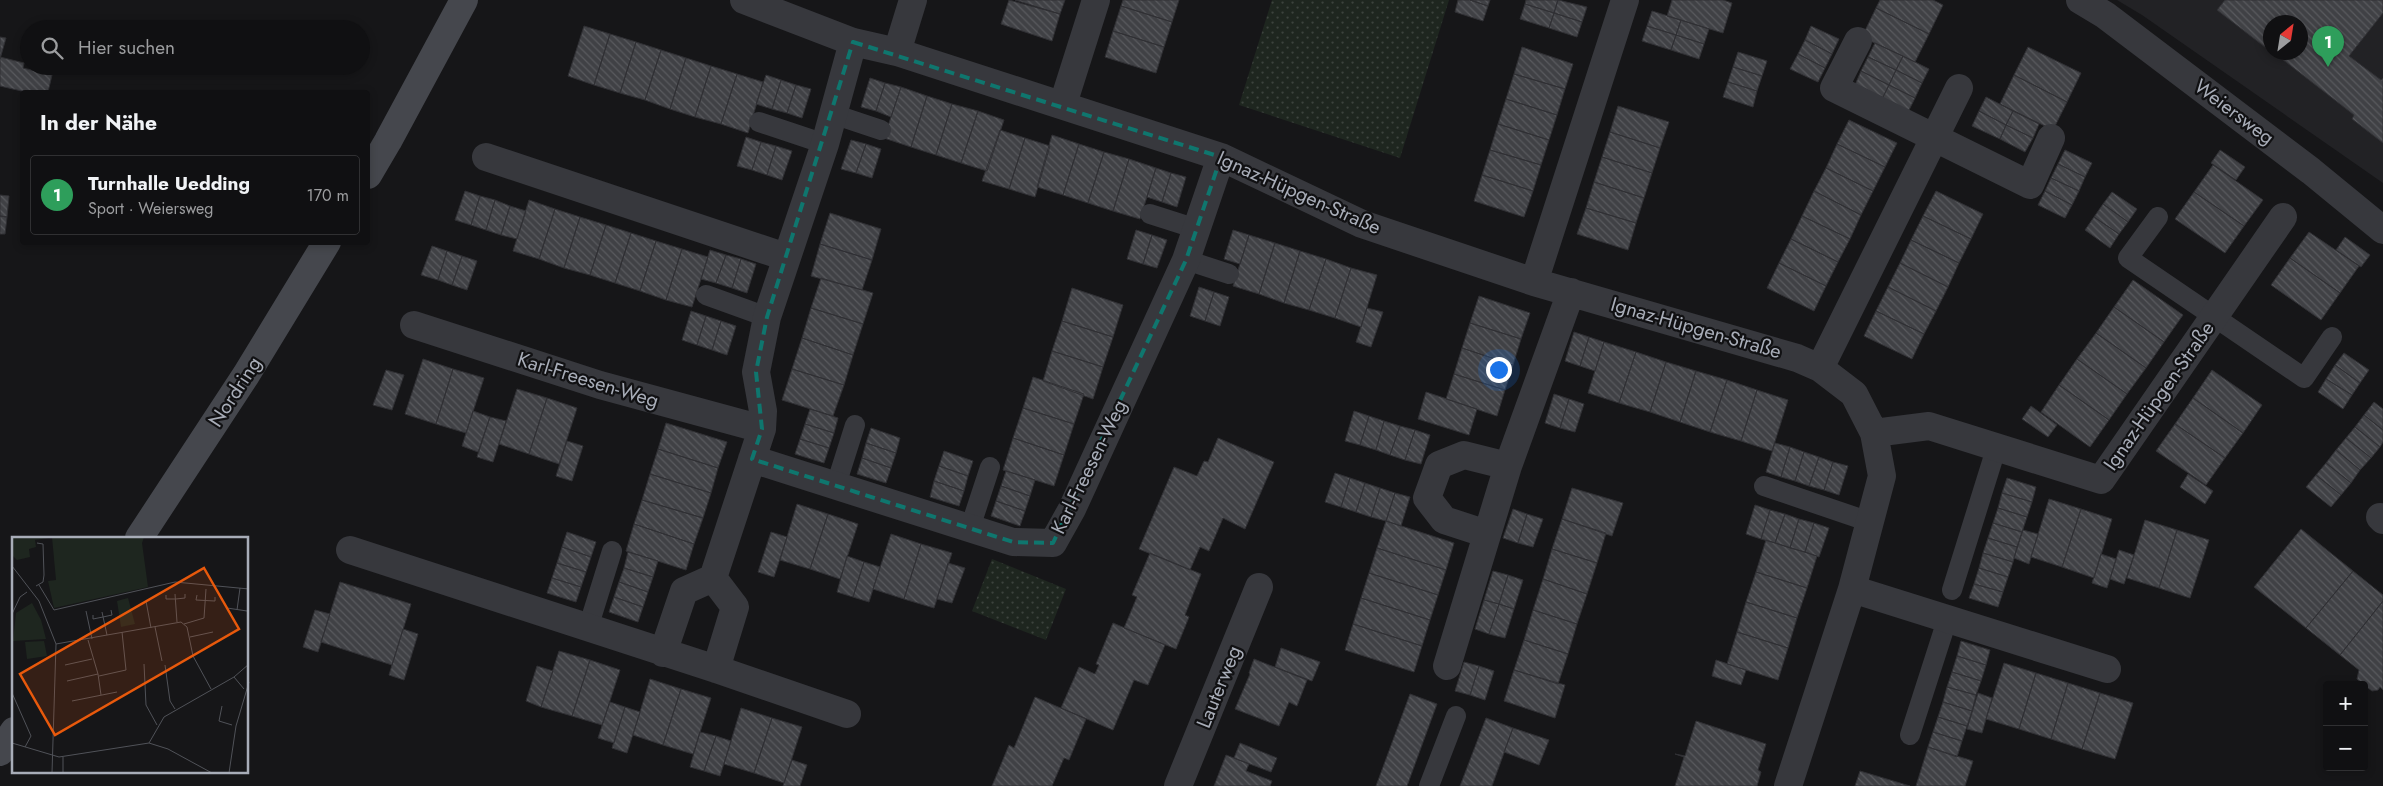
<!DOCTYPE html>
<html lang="de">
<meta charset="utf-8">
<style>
body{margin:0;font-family:Jost,sans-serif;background:#1e1e20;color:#f1f3f6}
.controls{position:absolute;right:15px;bottom:15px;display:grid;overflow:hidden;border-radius:5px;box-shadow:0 2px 8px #0003}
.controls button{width:45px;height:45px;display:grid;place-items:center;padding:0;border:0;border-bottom:1px solid #303032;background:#101012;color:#f1f3f6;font:25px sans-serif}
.compass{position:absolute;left:2263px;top:15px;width:45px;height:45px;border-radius:50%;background:#101012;box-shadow:0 2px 8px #0003;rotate:30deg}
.you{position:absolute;left:1498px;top:369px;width:18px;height:18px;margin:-12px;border:4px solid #fff;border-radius:50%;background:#1a73e8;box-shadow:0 0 0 8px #1a73e833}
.badge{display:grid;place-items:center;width:32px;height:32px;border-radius:50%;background:#0f766e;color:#fff;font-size:16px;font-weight:700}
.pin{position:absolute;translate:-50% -41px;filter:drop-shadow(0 1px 2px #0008)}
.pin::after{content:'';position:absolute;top:26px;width:18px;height:15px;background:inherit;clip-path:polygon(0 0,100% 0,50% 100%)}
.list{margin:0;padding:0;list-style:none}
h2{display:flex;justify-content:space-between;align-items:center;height:65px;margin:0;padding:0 20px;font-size:21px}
h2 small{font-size:16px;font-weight:400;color:#9c9d9f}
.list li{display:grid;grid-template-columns:32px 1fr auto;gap:15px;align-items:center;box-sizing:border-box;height:80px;margin:0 10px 10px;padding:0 10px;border:1px solid #303032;border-radius:5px}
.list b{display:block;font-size:19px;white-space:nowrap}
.list p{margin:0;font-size:16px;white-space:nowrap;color:#9c9d9f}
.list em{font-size:16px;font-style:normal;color:#9c9d9f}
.icon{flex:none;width:28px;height:28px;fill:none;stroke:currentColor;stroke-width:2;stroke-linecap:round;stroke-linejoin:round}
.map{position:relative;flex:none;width:2383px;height:786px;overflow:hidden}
.search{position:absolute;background:#101012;box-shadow:0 2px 8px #0003;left:20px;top:20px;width:350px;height:55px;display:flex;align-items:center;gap:12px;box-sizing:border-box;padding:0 18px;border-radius:28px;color:#9c9d9f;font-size:19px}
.panel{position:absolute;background:#101012;box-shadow:0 2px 8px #0003;left:20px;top:90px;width:350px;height:155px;border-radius:5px}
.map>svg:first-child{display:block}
.built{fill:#222225;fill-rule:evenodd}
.grass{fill:url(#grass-dots)}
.building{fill:url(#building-back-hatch);stroke:#303034}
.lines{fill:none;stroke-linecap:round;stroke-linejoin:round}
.lane{stroke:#37383d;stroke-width:20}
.street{stroke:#37383d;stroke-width:28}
.secondary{stroke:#45474d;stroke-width:28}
.marked{fill:none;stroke:#0f766e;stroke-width:4;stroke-dasharray:10 6;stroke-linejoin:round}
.labels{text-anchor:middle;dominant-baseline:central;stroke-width:4.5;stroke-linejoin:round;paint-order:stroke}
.street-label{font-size:20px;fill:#a8adb8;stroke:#111113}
.inset-road{fill:none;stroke:#505258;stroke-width:1}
.view{fill:#e8590c;fill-opacity:0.15;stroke:#e8590c;stroke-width:2.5}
.inset-edge{fill:none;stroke:#a8adb8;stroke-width:2.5}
</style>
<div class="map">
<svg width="2383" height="786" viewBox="0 0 2383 786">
<defs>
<pattern id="grass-dots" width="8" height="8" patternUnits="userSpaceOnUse" patternTransform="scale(1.25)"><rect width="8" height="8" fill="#1e261f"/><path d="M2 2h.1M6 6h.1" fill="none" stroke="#3c433d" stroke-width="1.8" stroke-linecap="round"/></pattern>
<pattern id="building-back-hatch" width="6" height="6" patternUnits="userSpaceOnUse" patternTransform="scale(1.25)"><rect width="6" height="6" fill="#404145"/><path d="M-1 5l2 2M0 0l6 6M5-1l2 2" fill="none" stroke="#595a5e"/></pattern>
</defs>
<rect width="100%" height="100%" fill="#161618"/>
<path class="built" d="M2117 0H2383V183L2142 15ZM2270 22H2300V52H2270Z"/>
<path class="grass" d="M1272 0H1449L1400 158 1239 105Z
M992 559 1066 589 1046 640 972 611Z"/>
<path class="building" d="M1009 0 1060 14 1052 41 1001 24Z
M1015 0H1065L1060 14Z
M1123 0H1179L1172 22 1121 6Z
M1458 0H1470L1488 6 1483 21 1455 12Z
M1470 0H1490L1488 6Z
M1526 0H1558L1554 13 1525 4Z
M1558 0 1587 7 1582 22 1554 13Z
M1672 0H1723L1732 3 1723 33 1667 16Z
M1880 0H1933L1943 5 1929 34 1876 8Z
M2225 0H2383V13L2349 56 2381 80 2383 78V143L2352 119 2354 115 2273 52H2300V22H2270V51L2217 10Z
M1525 4 1554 13 1549 28 1520 19Z
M1121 6 1172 22 1164 47 1113 31Z
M1876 8 1929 34 1915 62 1862 37Z
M1652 11 1681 20 1676 35 1647 26Z
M1554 13 1582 22 1577 37 1549 28Z
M1681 20 1709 29 1704 44 1676 35Z
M584 26 610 34 594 85 568 76Z
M1647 26 1676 35 1671 50 1642 41Z
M1811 26 1839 39 1832 54 1805 40Z
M1113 31 1164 47 1156 73 1105 57Z
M610 34 636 42 620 93 594 85Z
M1676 35 1704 44 1699 59 1671 50Z
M0 37 6 38 0 59Z
M1805 40 1832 54 1825 68 1798 54Z
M636 42 661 50 645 100 620 93Z
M1875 43 1903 56 1896 70 1868 57Z
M1522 47 1573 64 1565 89 1514 74Z
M2028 47 2081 73 2067 102 2014 75Z
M661 50 686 58 670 109 645 100Z
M1738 52 1767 61 1762 76 1733 67Z
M1798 54 1825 68 1818 82 1790 69Z
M1903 56 1929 69 1922 83 1896 70Z
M0 57 24 63 23 68 52 75 48 92H26L0 86Z
M1868 57 1896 70 1889 85 1861 71Z
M686 58 711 66 695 117 670 109Z
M711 66 737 74 721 124 695 117Z
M1733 67 1762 76 1757 91 1728 82Z
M1896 70 1922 83 1915 98 1889 85Z
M1861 71 1889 85 1882 99 1855 85Z
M737 74 763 82 748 133 721 124Z
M1514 74 1565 89 1557 115 1506 99Z
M766 75 781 80 772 109 756 104Z
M2014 75 2067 102 2053 130 2000 104Z
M870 78 885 83 876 111 861 107Z
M781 80 796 85 787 113 772 109Z
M1728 82 1757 91 1753 107 1723 97Z
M885 83 901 87 891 117 876 111Z
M796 85 811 89 802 118 787 113Z
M1889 85 1915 98 1908 112 1882 99Z
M901 87 927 96 911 147 884 138Z
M927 96 952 104 936 155 911 147Z
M1986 97 2013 111 2006 125 1979 111Z
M1506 99 1557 115 1549 140 1498 124Z
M952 104 978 111 961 163 936 155Z
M1618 106 1669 122 1660 148 1610 132Z
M978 111 1004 120 987 171 961 163Z
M1979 111 2006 125 2000 139 1972 126Z
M2013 111 2039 124 2033 138 2006 125Z
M1849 120 1897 143 1885 167 1837 144Z
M1498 124 1549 140 1541 165 1490 150Z
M2006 125 2033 138 2025 152 2000 139Z
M1000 130 1025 138 1009 189 982 181Z
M1610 132 1660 148 1652 173 1602 157Z
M1052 135 1079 144 1063 195 1037 187Z
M746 137 761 142 752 170 737 166Z
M1025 138 1050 146 1035 197 1009 189Z
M851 140 866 144 856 173 841 169Z
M761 142 776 146 767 175 752 170Z
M866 144 881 149 872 178 856 173Z
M1079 144 1104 152 1088 203 1063 195Z
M1837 144 1885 167 1873 191 1826 168Z
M776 146 792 151 782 180 767 175Z
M1490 150 1541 165 1533 191 1482 175Z
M2065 150 2092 163 2085 177 2058 164Z
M2220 150 2245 167 2236 180 2211 163Z
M1104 152 1129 159 1113 211 1088 203Z
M1602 157 1652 173 1644 198 1594 182Z
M1129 159 1156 168 1140 219 1113 211Z
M2058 164 2085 177 2079 191 2051 178Z
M2213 165 2263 200 2244 226 2194 192Z
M1156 168 1171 173 1162 202 1147 197Z
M1826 168 1873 191 1861 215 1814 191Z
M1171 173 1186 177 1177 207 1162 202Z
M1482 175 1533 191 1524 217 1474 201Z
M2051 178 2079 191 2072 205 2045 191Z
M1594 182 1644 198 1636 223 1586 208Z
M465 191 480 196 471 225 455 220Z
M1814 191 1861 215 1850 239 1802 216Z
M1936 191 1983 214 1971 239 1923 216Z
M2045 191 2072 205 2065 218 2038 205Z
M2112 192 2137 209 2128 222 2103 204Z
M2194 192 2244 226 2225 253 2175 219Z
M0 195 9 196 7 217 0 216Z
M480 196 495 200 486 230 471 225Z
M495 200 510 206 501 235 486 230Z
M529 200 555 209 539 259 513 251Z
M2103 204 2128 222 2119 234 2094 217Z
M510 206 526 211 517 239 501 235Z
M1586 208 1636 223 1628 250 1577 234Z
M555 209 580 217 564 268 539 259Z
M830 213 881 229 872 260 820 244Z
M0 216 7 217 5 234H0Z
M1802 216 1850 239 1838 262 1791 239Z
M1923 216 1971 239 1959 263 1911 240Z
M580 217 606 225 590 275 564 268Z
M2094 217 2119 234 2110 248 2085 230Z
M606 225 631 233 615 283 590 275Z
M1136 230 1152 235 1143 264 1127 259Z
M1233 230 1249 235 1240 264 1224 259Z
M2309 232 2359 266 2340 293 2290 258Z
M631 233 656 241 640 291 615 283Z
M1152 235 1167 240 1157 268 1143 264Z
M1249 235 1275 243 1259 294 1233 286Z
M2345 237 2370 255 2361 267 2336 250Z
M1791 239 1838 262 1826 286 1779 263Z
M1911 240 1959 263 1948 287 1900 263Z
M656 241 682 249 666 300 640 291Z
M1275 243 1300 251 1284 303 1259 294Z
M820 244 872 260 862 290 811 276Z
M432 246 447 251 438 280 421 275Z
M682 249 708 257 692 307 666 300Z
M710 250 726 255 716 283 701 279Z
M447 251 462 256 452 285 438 280Z
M1300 251 1326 259 1309 310 1284 303Z
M726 255 741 259 732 288 716 283Z
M462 256 477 261 467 290 452 285Z
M2290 258 2340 293 2321 320 2271 285Z
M741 259 756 264 747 293 732 288Z
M1326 259 1351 268 1335 318 1309 310Z
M1779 263 1826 286 1814 311 1767 288Z
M1900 263 1948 287 1936 311 1888 287Z
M1351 268 1377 275 1361 327 1335 318Z
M821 278 873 293 863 324 811 308Z
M2133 280 2183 315 2164 342 2114 307Z
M1199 287 1214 292 1205 321 1190 316Z
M1888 287 1936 311 1924 334 1876 311Z
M1072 288 1123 305 1113 337 1062 321Z
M1214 292 1229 297 1220 326 1205 321Z
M1479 296 1530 313 1521 339 1470 323Z
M2114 307 2164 342 2146 368 2096 333Z
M811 308 863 324 853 355 802 338Z
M1367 308 1383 312 1371 347 1356 342Z
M691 311 706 316 697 345 682 340Z
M1876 311 1924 334 1912 359 1864 336Z
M706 316 721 321 712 350 697 345Z
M721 321 736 326 727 355 712 350Z
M1062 321 1113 337 1103 367 1052 351Z
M1470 323 1521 339 1513 365 1462 348Z
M1574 332 1589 337 1580 366 1565 361Z
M2096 333 2146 368 2127 394 2077 359Z
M1589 337 1604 342 1595 371 1580 366Z
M802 338 853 355 844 385 792 369Z
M1604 342 1636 352 1619 403 1588 393Z
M1462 348 1513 365 1505 390 1454 374Z
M1052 351 1103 367 1093 399 1043 381Z
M1636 352 1666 362 1650 412 1619 403Z
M2344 353 2369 370 2360 383 2335 365Z
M423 359 453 369 436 424 405 414Z
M2077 359 2127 394 2109 420 2059 385Z
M1666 362 1696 371 1680 422 1650 412Z
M2335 365 2360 383 2352 395 2326 379Z
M453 369 484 378 466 433 436 424Z
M792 369 844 385 833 416 782 400Z
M386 370 404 375 392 410 373 405Z
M2212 370 2262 405 2243 433 2193 398Z
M1696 371 1727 380 1710 432 1680 422Z
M1454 374 1505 390 1497 416 1446 399Z
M1033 377 1084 394 1074 424 1023 408Z
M2326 379 2352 395 2343 409 2318 392Z
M1727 380 1757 390 1741 441 1710 432Z
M2059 385 2109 420 2090 447 2041 412Z
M517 389 547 398 529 454 499 444Z
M1757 390 1788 400 1772 451 1741 441Z
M1426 392 1477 409 1469 435 1418 419Z
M1554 394 1569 399 1560 428 1545 423Z
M547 398 577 408 559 464 529 454Z
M2193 398 2243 433 2225 458 2175 424Z
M1569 399 1584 404 1575 432 1560 428Z
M2374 402 2383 409V430L2364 415Z
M2031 406 2057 425 2048 437 2022 419Z
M1023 408 1074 424 1064 455 1013 438Z
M810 409 838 418 834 433 805 424Z
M473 411 490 417 478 452 462 446Z
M1354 411 1369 416 1360 445 1345 441Z
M2364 415 2383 430V442L2380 447 2355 427Z
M1369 416 1384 421 1376 450 1360 445Z
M490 417 506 421 493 462 477 457Z
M1384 421 1400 426 1390 455 1376 450Z
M666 423 727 442 718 468 658 449Z
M805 424 834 433 829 448 800 439Z
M2175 424 2225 458 2206 485 2156 451Z
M1400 426 1415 430 1405 460 1390 455Z
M2355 427 2380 447 2371 458 2346 438Z
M871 428 900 438 896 453 866 443Z
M1415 430 1430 435 1421 464 1405 460Z
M1013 438 1064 455 1054 486 1003 470Z
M1218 438 1274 462 1245 529 1223 518 1209 551 1200 547 1190 570 1139 549 1174 467 1197 476 1204 461 1208 462Z
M2346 438 2371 458 2360 470 2336 450Z
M800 439 829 448 824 463 795 454Z
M567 441 583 446 572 481 556 476Z
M866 443 896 453 891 468 862 458Z
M1775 443 1790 447 1781 477 1766 472Z
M1790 447 1804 452 1795 481 1781 477Z
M658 449 718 468 711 493 650 474Z
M2336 450 2360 470 2351 483 2326 463Z
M944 451 973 461 968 476 939 466Z
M1804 452 1819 457 1809 486 1795 481Z
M1819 457 1833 462 1824 490 1809 486Z
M862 458 891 468 886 483 857 474Z
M1833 462 1848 466 1839 495 1824 490Z
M2326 463 2351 483 2341 495 2316 475Z
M939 466 968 476 964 491 934 481Z
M1006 471 1035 480 1030 496 1001 486Z
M1335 473 1350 478 1341 507 1325 502Z
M650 474 711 493 703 518 642 500Z
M2188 474 2213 491 2205 504 2180 487Z
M2316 475 2341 495 2331 507 2306 487Z
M1350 478 1365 483 1356 512 1341 507Z
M2007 478 2036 487 2032 502 2002 493Z
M934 481 964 491 959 506 930 497Z
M1365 483 1380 488 1371 517 1356 512Z
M1001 486 1030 496 1025 511 996 501Z
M1380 488 1395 493 1386 521 1371 517Z
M1572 488 1623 503 1612 536 1562 519Z
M1395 493 1410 497 1401 526 1386 521Z
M2002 493 2032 502 2027 517 1998 508Z
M2049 499 2081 509 2062 567 2031 557Z
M642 500 703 518 694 544 634 524Z
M996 501 1025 511 1020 526 991 516Z
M797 504 828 514 810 569 780 560Z
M1755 505 1770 510 1761 539 1746 534Z
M1998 508 2027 517 2022 532 1993 523Z
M1513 509 1527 514 1518 543 1503 538Z
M2081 509 2112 519 2094 578 2062 567Z
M1770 510 1785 514 1775 543 1761 539Z
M828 514 858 524 840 579 810 569Z
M1527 514 1543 519 1533 547 1518 543Z
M1785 514 1799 519 1790 548 1775 543Z
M1562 519 1606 533 1597 563 1552 549Z
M1799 519 1814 523 1805 552 1790 548Z
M2145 520 2177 530 2159 588 2127 578Z
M1386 521 1454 543 1446 570 1377 548Z
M1814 523 1829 528 1819 557 1805 552Z
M1993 523 2022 532 2017 547 1988 538Z
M634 524 694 544 686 570 626 551Z
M2301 529 2353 571 2306 628 2254 587Z
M2023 530 2038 534 2029 564 2014 558Z
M2177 530 2209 540 2190 598 2159 588Z
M567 532 596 542 591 557 562 547Z
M771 532 787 537 774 577 758 572Z
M891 534 921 544 904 599 873 589Z
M1988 538 2017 547 2013 562 1983 553Z
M1766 540 1817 556 1807 588 1756 572Z
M921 544 952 553 934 608 904 599Z
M562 547 591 557 586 572 557 563Z
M1377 548 1446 570 1438 595 1369 573Z
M1552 549 1597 563 1587 594 1543 579Z
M2119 550 2134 555 2124 584 2110 579Z
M628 552 658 561 653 577 624 568Z
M1150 553 1201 574 1185 615 1189 617 1176 649 1124 628 1137 597 1132 595Z
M1983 553 2013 562 2008 577 1979 568Z
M2101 554 2116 559 2107 588 2092 583Z
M847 556 864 562 853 597 837 592Z
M864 562 880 567 869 602 853 597Z
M557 563 586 572 581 587 552 578Z
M948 563 965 568 952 603 937 599Z
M624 568 653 577 648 592 619 582Z
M1979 568 2008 577 2003 592 1974 584Z
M1493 571 1508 575 1499 604 1484 600Z
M2353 571 2383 595V601L2340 655 2306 628Z
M1756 572 1807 588 1797 618 1746 602Z
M1369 573 1438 595 1430 620 1361 598Z
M1508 575 1523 580 1514 609 1499 604Z
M552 578 581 587 576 602 547 593Z
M1543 579 1587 594 1577 624 1533 610Z
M340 582 411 604 392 665 321 642Z
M619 582 648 592 643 607 614 597Z
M1974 584 2003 592 1998 607 1969 598Z
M614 597 643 607 638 622 609 612Z
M1361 598 1430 620 1422 646 1353 624Z
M1484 600 1499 604 1489 634 1475 629Z
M2383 601V690L2380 687 2378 690 2372 691 2357 679 2359 670 2340 655Z
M1746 602 1797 618 1788 648 1737 632Z
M1499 604 1514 609 1505 638 1489 634Z
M315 610 330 614 318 652 303 647Z
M1533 610 1577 624 1568 654 1524 640Z
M1113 623 1165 645 1148 685 1134 680 1113 730 1061 708 1079 667 1095 674 1099 665 1096 664Z
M1353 624 1422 646 1414 672 1345 650Z
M403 629 418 634 404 680 389 675Z
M1737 632 1788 648 1778 680 1727 664Z
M1524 640 1568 654 1558 684 1514 670Z
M1961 641 1990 650 1986 665 1957 656Z
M1281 648 1320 662 1312 681 1275 667Z
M559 651 590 660 572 716 541 707Z
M1957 656 1986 665 1981 681 1952 672Z
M1254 659 1307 680 1297 706 1289 702 1279 726 1235 709 1250 674 1249 673Z
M590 660 620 670 602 725 572 716Z
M1716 660 1746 670 1741 685 1712 676Z
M1464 662 1479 666 1470 695 1455 691Z
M2004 663 2036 673 2019 729 1986 719Z
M537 666 553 671 541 707 526 701Z
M1479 666 1494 671 1485 700 1470 695Z
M1514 670 1565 685 1555 718 1504 701Z
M1952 672 1981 681 1976 695 1947 687Z
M2036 673 2068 683 2051 739 2019 729Z
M650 679 681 689 663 745 633 735Z
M2068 683 2100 693 2082 749 2051 739Z
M1947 687 1976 695 1972 711 1943 702Z
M681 689 711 698 693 754 663 745Z
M1978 693 1992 698 1982 733 1967 729Z
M2100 693 2133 703 2115 759 2082 749Z
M1410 694 1437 704 1407 786H1376Z
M1035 697 1086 719 1069 760 1064 758 1052 786H992L1009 745 1014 748Z
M610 702 625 707 614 743 598 738Z
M1943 702 1972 711 1967 726 1938 717Z
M625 707 640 712 627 753 612 748Z
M741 708 772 718 754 773 724 764Z
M1938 717 1967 726 1962 741 1933 732Z
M772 718 802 727 784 783 754 773Z
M1486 718 1513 728 1492 786H1460Z
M1696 721 1766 744 1758 770 1761 772 1757 786H1675L1684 757 1675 754 1685 756Z
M1513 728 1549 740 1539 765 1504 752Z
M700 732 716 736 704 771 690 767Z
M1933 732 1962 741 1957 757 1928 747Z
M716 736 731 741 720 776 704 771Z
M1240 743 1277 758 1271 772 1234 758Z
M1928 747 1973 761 1965 786H1916Z
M1226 755 1249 764 1246 771 1272 781 1270 786H1214Z
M792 760 807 765 800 786H783Z
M1860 771 1910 786H1855Z"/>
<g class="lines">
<path class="lane" d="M833 114 881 130
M759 122 825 144
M1150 214 1197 229
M2158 217 2128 258 2304 378 2332 337
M1186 260 1229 274
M706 295 767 317
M836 485 855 425
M1764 486 1870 522
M970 528 990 467
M1952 590 1996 449
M588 628 612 551
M1910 735 1947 620
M1429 786 1456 716"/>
<path class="street" d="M744 0 853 42 897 52 1221 157 1362 224 1534 282 1797 358 1820 368 1854 394 1874 433 1882 476 1852 589 1788 786
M2080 0 2105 15 2311 171 2383 230
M1858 41 1834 88 2030 185 2051 138
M897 52 913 0
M1063 104 1096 0
M486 157 786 257
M1534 282 1625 0
M414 325 600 385 762 429
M1820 368 1959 88
M1874 433 1929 426 2101 480 2283 217
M752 459 1013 542 1053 543 1072 509 1186 260 1221 157
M2380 517 2383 520
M1487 534 1444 520 1427 498 1439 465 1464 455 1508 466
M350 550 716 669 847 714
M713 578 735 607 716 669
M1852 589 2107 669
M663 653 684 591 713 578 762 429 763 411 756 372 767 317 825 144 853 42
M1447 666 1508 466 1571 292
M1178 786 1259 587"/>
<path class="secondary" d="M368 175 388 141 464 0
M139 538 246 375 327 242
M0 752 14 731"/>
</g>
<path class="marked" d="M853 42 1221 157 1186 260 1053 543 1013 542 752 459 762 429 756 372 767 317Z"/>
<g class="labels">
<g class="street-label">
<text transform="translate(2234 112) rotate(37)">Weiersweg</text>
<text transform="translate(1299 193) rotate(24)">Ignaz-Hüpgen-Straße</text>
<text transform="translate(1696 328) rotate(16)">Ignaz-Hüpgen-Straße</text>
<text transform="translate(588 380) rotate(17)">Karl-Freesen-Weg</text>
<text transform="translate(235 392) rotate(-57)">Nordring</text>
<text transform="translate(2159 396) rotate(-55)">Ignaz-Hüpgen-Straße</text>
<text transform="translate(1089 467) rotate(-64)">Karl-Freesen-Weg</text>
<text transform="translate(1219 687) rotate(-68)">Lauterweg</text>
</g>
</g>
<g transform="translate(12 537)">
<rect width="236" height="236" fill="#161618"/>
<path d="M116 61 123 87 109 90 105 64ZM32 104 35 119 15 122 13 105Z" fill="#1e261f"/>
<path d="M0 0H37V1L23 3 24 10 17 12 18 20 5 23 0 18ZM20 66 29 83 34 102 1 104 4 76Z" fill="#1e261f"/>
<path d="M40 0H132L130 6 136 50 42 71 36 44 44 43Z" fill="#1e261f"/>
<path class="inset-road" d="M0 29 27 64 44 107 40 236M27 48 42 73 163 45 237 52M24 49 31 45 32 38 31 7 25 6M163 57 165 85M154 58V62H164L173 61V57M185 58 184 63 203 64V60M134 64 139 91M215 71 235 74M225 73 228 51M74 74 80 102M90 75 95 98M0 77 8 60 15 55M81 78V82L91 80 100 78 99 73M172 87 192 81 194 52M143 90 150 124M178 100 201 95M76 103 86 137 89 158M44 107 169 85 175 90 181 119 199 152M132 127 134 168 145 188M53 128 80 122M153 128 158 164 163 172M87 139 114 133 110 95M222 140 232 152M55 144 86 137M0 156 19 199 13 210M60 164 105 155M210 169 207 184 220 188M0 206 47 220 137 206 156 212 200 236M137 206 152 180 222 140 237 127M51 220V236M217 236 224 189 237 145"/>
<path class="view" d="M192 31 227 92 43 198 8 137Z"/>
<rect width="236" height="236" class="inset-edge"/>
</g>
</svg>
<div class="controls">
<button>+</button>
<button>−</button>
</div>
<svg class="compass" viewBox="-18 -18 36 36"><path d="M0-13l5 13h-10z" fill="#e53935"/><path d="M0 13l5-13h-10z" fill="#9c9d9f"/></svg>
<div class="you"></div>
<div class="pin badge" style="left:2328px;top:67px;background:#2e9e5b">1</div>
<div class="search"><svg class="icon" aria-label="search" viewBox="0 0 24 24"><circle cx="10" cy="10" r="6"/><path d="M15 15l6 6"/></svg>Hier suchen</div>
<section class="panel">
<h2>In der Nähe<small></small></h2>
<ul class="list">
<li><span class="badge" style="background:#2e9e5b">1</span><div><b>Turnhalle Uedding</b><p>Sport · Weiersweg</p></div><em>170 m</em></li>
</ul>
</section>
</div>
